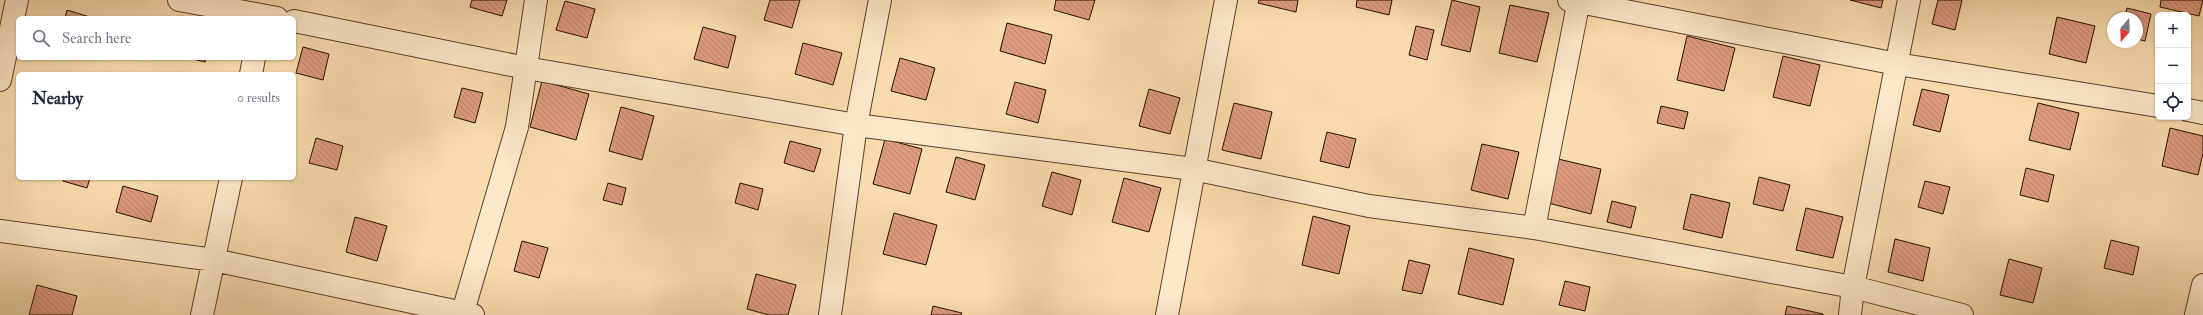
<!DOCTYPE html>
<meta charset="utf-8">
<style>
body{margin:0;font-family:"IM FELL Double Pica",serif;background:#f2f2f3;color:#1f2937}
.controls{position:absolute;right:12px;top:12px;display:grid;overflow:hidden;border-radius:6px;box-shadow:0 1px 3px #0004}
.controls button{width:36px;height:36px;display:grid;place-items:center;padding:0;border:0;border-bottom:1px solid #e0e1e3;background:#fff;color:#1f2937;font:20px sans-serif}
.compass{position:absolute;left:2107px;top:12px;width:36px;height:36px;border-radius:50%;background:#fff;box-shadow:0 1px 3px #0004;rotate:199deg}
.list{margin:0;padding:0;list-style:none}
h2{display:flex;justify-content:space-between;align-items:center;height:52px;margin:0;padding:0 16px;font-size:17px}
h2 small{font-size:13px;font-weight:400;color:#747a83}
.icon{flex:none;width:22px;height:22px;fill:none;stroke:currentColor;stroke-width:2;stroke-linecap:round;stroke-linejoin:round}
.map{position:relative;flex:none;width:2203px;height:315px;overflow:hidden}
.search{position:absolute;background:#fff;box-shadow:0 1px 3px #0004;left:16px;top:16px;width:280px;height:44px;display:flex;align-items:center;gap:10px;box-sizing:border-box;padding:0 14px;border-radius:6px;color:#747a83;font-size:15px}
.panel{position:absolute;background:#fff;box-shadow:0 1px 3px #0004;left:16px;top:72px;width:280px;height:108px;border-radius:6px}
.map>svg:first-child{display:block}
.building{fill:url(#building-back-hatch);stroke:#280f00}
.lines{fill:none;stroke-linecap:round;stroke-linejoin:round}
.minor-casing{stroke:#5c422b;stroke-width:24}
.minor{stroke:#fbe8ca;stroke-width:22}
</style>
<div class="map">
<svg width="2203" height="315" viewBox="0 0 2203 315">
<defs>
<pattern id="building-back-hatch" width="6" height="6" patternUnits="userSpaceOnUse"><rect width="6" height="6" fill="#de9b7d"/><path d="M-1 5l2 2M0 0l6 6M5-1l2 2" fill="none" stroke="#be846a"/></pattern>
</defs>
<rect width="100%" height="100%" fill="#f9dcad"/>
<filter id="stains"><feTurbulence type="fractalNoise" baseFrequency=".005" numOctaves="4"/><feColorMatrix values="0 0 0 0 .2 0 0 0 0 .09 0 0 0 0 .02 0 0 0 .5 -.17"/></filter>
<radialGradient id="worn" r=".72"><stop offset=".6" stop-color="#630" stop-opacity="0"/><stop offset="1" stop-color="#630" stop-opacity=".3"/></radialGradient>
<path class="building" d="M472 0H507L502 16 470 7Z
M770 0H800L792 28 764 20Z
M1056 0H1095L1089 20 1054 10Z
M1259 0H1298L1296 12 1258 3Z
M1357 0H1392L1389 15 1356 7Z
M1452 0 1480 7 1470 52 1441 45Z
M1850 0H1883L1881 8Z
M1938 0H1962L1955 30 1932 24Z
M2161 0H2203L2199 16 2160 7Z
M565 1 595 9 587 38 556 30Z
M1510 5 1549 13 1537 62 1499 53Z
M2127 8 2151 14 2145 41 2137 39V18H2125Z
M67 10 93 18H65Z
M2057 17 2095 26 2086 63 2049 54Z
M1007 23 1052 35 1045 64 1000 51Z
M1416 26 1434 30 1427 60 1409 55Z
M703 27 736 36 728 68 694 59Z
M1687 36 1735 48 1724 91 1677 80Z
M803 43 842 53 833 85 795 74Z
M303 47 329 54 323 80 296 73Z
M1783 56 1820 65 1810 106 1773 97Z
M189 58H206L205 62Z
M900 58 935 68 926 100 891 91Z
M542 81 589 94 576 140 530 127Z
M1015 82 1046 90 1038 123 1006 114Z
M462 88 483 93 475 123 454 117Z
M1149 89 1180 98 1170 134 1139 126Z
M1922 89 1949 95 1940 132 1913 125Z
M1234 103 1272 112 1261 159 1222 150Z
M2038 103 2079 113 2070 150 2029 140Z
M1661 106 1688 112 1684 129 1657 123Z
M621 107 654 116 642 160 609 151Z
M2170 128 2203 136V153L2198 175 2162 166Z
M1327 132 1356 139 1349 168 1320 161Z
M316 138 343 146 337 170 309 163Z
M885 139 922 149 910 194 873 184Z
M790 141 821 149 814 172 784 163Z
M1482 144 1519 152 1508 199 1471 190Z
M956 157 985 165 975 200 946 192Z
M1558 159 1601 169 1591 214 1548 203Z
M2026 168 2054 175 2048 202 2020 195Z
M1052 172 1081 180 1072 215 1042 206Z
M1759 177 1790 185 1783 211 1753 204Z
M64 178H90L87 188 63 181Z
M1124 178 1161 188 1149 232 1112 222Z
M1925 181 1950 187 1943 214 1918 207Z
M608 183 626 188 622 205 603 200Z
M740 183 763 189 758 210 735 203Z
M123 186 158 196 151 222 116 212Z
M1691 194 1730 203 1722 238 1683 229Z
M1612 201 1636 207 1631 228 1607 222Z
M1806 208 1843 217 1833 258 1796 250Z
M894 213 937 225 926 265 883 254Z
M1313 216 1350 226 1339 274 1302 265Z
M355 217 387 226 377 261 346 252Z
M1895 239 1930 248 1923 281 1888 272Z
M2111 240 2139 247 2133 275 2104 268Z
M522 241 548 248 539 278 514 271Z
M1469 248 1514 259 1503 305 1458 294Z
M2009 259 2042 268 2033 303 2000 295Z
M1409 260 1430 265 1422 294 1402 290Z
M756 274 796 285 788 315H769L747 309Z
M1565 281 1590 287 1585 311 1559 305Z
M37 285 77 296 72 315H29Z
M933 306 962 313 961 315H931Z
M1787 306 1823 314V315H1785Z"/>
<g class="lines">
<defs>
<path id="minor" d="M179 0 277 18
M1569 0 1897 64 2158 106
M294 21 526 68 856 125 1193 169 1369 206 1534 228 1853 287 1962 315
M251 74 254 58
M0 80 17 0
M2188 110 2203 113
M1534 228 1579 0
M0 231 214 260 473 315
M202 315 231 178
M462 315 517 127 536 0
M830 315 856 125 880 0
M1167 315 1226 0
M1850 315 1853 287 1909 0
M2196 315 2203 285"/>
</defs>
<use href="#minor" class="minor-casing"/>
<use href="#minor" class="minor"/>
</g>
<rect width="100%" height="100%" filter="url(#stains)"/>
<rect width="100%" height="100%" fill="url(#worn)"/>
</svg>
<div class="controls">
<button>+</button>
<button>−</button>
<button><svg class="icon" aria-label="locate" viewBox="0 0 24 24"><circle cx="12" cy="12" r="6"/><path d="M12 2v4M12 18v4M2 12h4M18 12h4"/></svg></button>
</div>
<svg class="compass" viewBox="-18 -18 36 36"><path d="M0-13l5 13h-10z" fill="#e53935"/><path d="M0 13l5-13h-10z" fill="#747a83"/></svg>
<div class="search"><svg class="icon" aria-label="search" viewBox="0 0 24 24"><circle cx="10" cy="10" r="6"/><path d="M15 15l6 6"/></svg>Search here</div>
<section class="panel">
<h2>Nearby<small>0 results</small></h2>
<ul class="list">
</ul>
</section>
</div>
